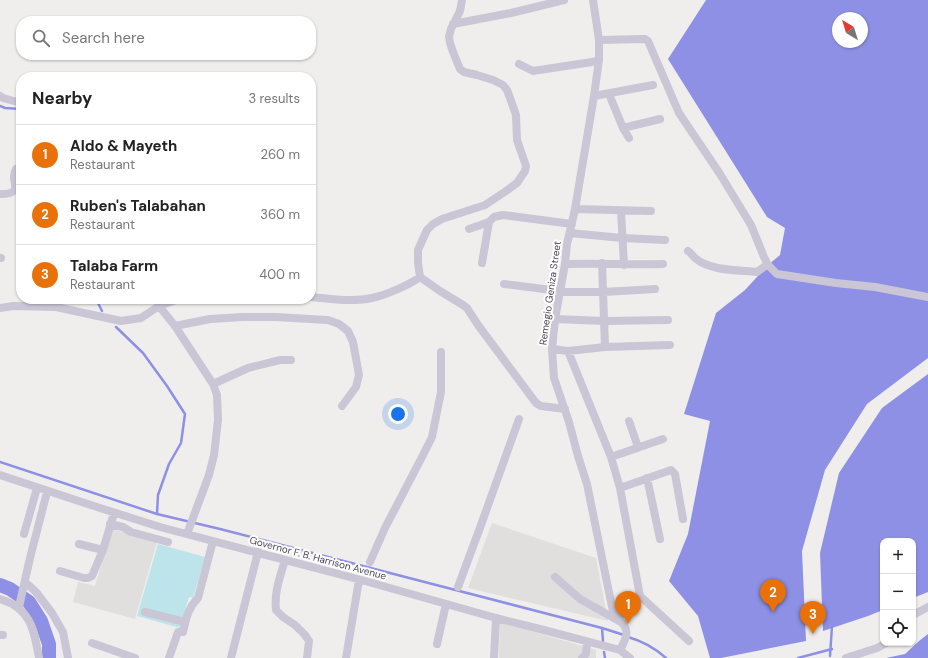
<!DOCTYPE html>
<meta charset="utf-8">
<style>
body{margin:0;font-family:"DM Sans",sans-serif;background:#f6f6f6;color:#222}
.controls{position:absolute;right:12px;bottom:12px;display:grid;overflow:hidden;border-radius:8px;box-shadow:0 1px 3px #0004}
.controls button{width:36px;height:36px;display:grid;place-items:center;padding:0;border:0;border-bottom:1px solid #e0e0e0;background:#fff;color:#222;font:20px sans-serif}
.compass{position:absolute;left:832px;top:12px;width:36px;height:36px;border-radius:50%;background:#fff;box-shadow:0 1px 3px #0004;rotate:322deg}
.you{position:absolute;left:398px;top:414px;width:14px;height:14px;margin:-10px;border:3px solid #fff;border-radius:50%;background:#1a73e8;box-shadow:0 0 0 6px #1a73e833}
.badge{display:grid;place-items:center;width:26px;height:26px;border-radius:50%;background:#5d26cf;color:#fff;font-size:13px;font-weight:700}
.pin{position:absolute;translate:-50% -33px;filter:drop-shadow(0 1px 2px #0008)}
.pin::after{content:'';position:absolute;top:21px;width:14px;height:12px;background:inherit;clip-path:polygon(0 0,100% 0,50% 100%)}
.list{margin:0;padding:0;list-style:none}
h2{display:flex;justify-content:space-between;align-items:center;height:52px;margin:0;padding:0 16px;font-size:17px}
h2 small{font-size:13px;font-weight:400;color:#767676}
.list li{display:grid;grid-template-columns:26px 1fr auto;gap:12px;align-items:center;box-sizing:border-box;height:60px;padding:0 16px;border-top:1px solid #e0e0e0}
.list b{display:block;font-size:15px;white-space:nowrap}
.list p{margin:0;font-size:13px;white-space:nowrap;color:#767676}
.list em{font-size:13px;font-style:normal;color:#767676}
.icon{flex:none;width:22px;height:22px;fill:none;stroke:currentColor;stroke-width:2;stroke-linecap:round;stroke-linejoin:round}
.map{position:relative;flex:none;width:928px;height:658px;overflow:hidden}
.search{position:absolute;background:#fff;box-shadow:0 1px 3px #0004;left:16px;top:16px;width:300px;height:44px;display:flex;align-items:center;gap:10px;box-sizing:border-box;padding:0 14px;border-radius:16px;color:#767676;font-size:15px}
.panel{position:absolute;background:#fff;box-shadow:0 1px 3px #0004;left:16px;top:72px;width:300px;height:232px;border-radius:16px}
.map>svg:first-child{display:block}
.education{fill:#e0dfdd}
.green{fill:#bde4ea}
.water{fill:#8d90e4;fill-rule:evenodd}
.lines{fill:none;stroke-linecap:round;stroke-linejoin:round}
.stream{stroke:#8d90e4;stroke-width:2.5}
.river{stroke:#8d90e4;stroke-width:14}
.minor{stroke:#cac6d6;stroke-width:8}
.labels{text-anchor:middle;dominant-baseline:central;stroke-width:4;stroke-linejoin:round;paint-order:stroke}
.street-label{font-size:10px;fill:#4a4658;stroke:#fff}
</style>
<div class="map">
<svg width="928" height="658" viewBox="0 0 928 658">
<rect width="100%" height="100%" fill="#efeeec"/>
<path class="education" d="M492 523 596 558 608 621 468 588Z
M112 529 157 542 135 619 73 602 78 582 95 586Z
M500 622 596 650V658H499Z"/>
<path class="green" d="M158 544 205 557 193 598 189 597 180 628 137 616Z"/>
<path class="water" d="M706 0H928V358L867 404 825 470 802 551 806 641 721 658H710L698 616 669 581 688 534 710 421 684 414 716 313 745 290 768 265 780 255 785 228 767 217 668 59ZM838 18H862V42H838Z
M928 374V592L913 598V541H883V610L868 616 823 631 820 553 839 473 882 408Z
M928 634V658H886L905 654 919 641Z"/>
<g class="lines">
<path class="stream" d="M0 106 5 108 21 109
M96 299 102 311
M116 327 143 353 167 386 185 414 181 443 169 464 158 495 157 514
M0 462 157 514 220 529 602 628 624 635
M602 628 603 641
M628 637C642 641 656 649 666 658
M604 652 605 658
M830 656 832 626
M798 658 832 649"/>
<path class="river" d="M0 585 10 589 29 602 41 621 49 644V658"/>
<path class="minor" d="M462 0 460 11 451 29 449 36 450 43 453 52 460 69 464 72 477 75 493 80 503 85 507 90 510 98 516 115 517 140 526 166 525 171 517 183 506 191 485 205 442 219 433 224 427 230 418 250V263L420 277 440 291 463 305 467 308 478 325 536 403 541 406 565 409
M593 0 599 40V60L594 96 575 209 567 244 565 264 555 319 552 349 554 378 569 422 578 456 587 484 612 607 614 614 617 619
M453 24 511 13 564 0
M599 40 645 39 648 41 679 113 720 174 751 225 764 257 768 265 777 274 836 283 875 287 928 297
M519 64 533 71 592 62 599 60
M609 94 623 128 629 138
M0 96 3 98 21 103
M594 96 653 85
M623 128 660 119
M0 194C27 194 8 181 16 169L21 167
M575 209 651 211
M621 211 624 265
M469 229 489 222 494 217 503 215 572 224
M570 233 622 238 665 240
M688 251C691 253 693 256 695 258 710 271 738 270 757 272L768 264
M0 258H1
M482 263 489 222
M602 263 605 347
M565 264C598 263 631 265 663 264
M504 284 560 291
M559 292H603L655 289
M311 297C331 299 353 302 372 298 386 295 409 285 420 277
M159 306 175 326 213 384 217 395 218 420 214 455 209 475 187 534
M0 308 13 306 56 307 121 321 141 318 159 306 179 299
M555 319 604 321 668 320
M175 326 210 319 243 317H275L328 320 339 324 348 331 353 342 359 375 356 387 342 406
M552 349 568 351 605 347 670 345
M568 351 611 457 620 488 640 596 689 641
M213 384 248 368 280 360H291
M629 421 638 447
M611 457 663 439
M0 475 100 508 160 527 365 581 496 618 540 629 620 650 630 658
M647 478 660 539
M620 488 671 470 675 474 683 519
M110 524 123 527 131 532 168 542
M24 534 37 488
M79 544 103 550 114 513
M285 560C280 577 274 592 276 610L283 617 295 625 305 635 309 641 307 658
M370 562 385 528 423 455 432 437 441 392V352
M60 571 84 578H88L92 576 103 550
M555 577 580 599 621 622C631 631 625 640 620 650
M25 582 36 592 52 613 63 632 68 658
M458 587 481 525 519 419
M0 599C31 608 34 630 39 658
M19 607 30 558 47 492
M145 612 185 622
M913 615 928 607
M617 619 640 596
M0 635H3
M92 643 135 658
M437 644 446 604
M169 658 178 632H183C186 619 188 608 198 598L213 541
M231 658 258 552
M346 658 359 580
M494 658 496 618
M582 658 586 654 587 642
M846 658 877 648 886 643"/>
</g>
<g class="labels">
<g class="street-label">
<text transform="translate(550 293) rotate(-82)">Remegio Geniza Street</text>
<text transform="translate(318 558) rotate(15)">Governor F. B. Harrison Avenue</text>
</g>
</g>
</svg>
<div class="controls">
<button>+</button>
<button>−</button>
<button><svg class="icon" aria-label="locate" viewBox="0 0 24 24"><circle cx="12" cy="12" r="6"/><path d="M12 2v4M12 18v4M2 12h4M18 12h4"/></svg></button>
</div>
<svg class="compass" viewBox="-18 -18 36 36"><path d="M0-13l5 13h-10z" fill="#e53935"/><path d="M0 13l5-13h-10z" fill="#767676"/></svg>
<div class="you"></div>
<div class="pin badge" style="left:628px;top:624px;background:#e8710a">1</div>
<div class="pin badge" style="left:773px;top:612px;background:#e8710a">2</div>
<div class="pin badge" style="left:813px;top:634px;background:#e8710a">3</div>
<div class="search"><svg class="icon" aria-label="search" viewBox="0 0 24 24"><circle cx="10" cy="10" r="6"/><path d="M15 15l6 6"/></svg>Search here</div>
<section class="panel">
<h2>Nearby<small>3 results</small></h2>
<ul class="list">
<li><span class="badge" style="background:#e8710a">1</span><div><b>Aldo &amp; Mayeth</b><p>Restaurant</p></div><em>260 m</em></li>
<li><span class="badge" style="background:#e8710a">2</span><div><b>Ruben's Talabahan</b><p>Restaurant</p></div><em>360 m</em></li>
<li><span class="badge" style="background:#e8710a">3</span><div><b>Talaba Farm</b><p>Restaurant</p></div><em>400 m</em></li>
</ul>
</section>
</div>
